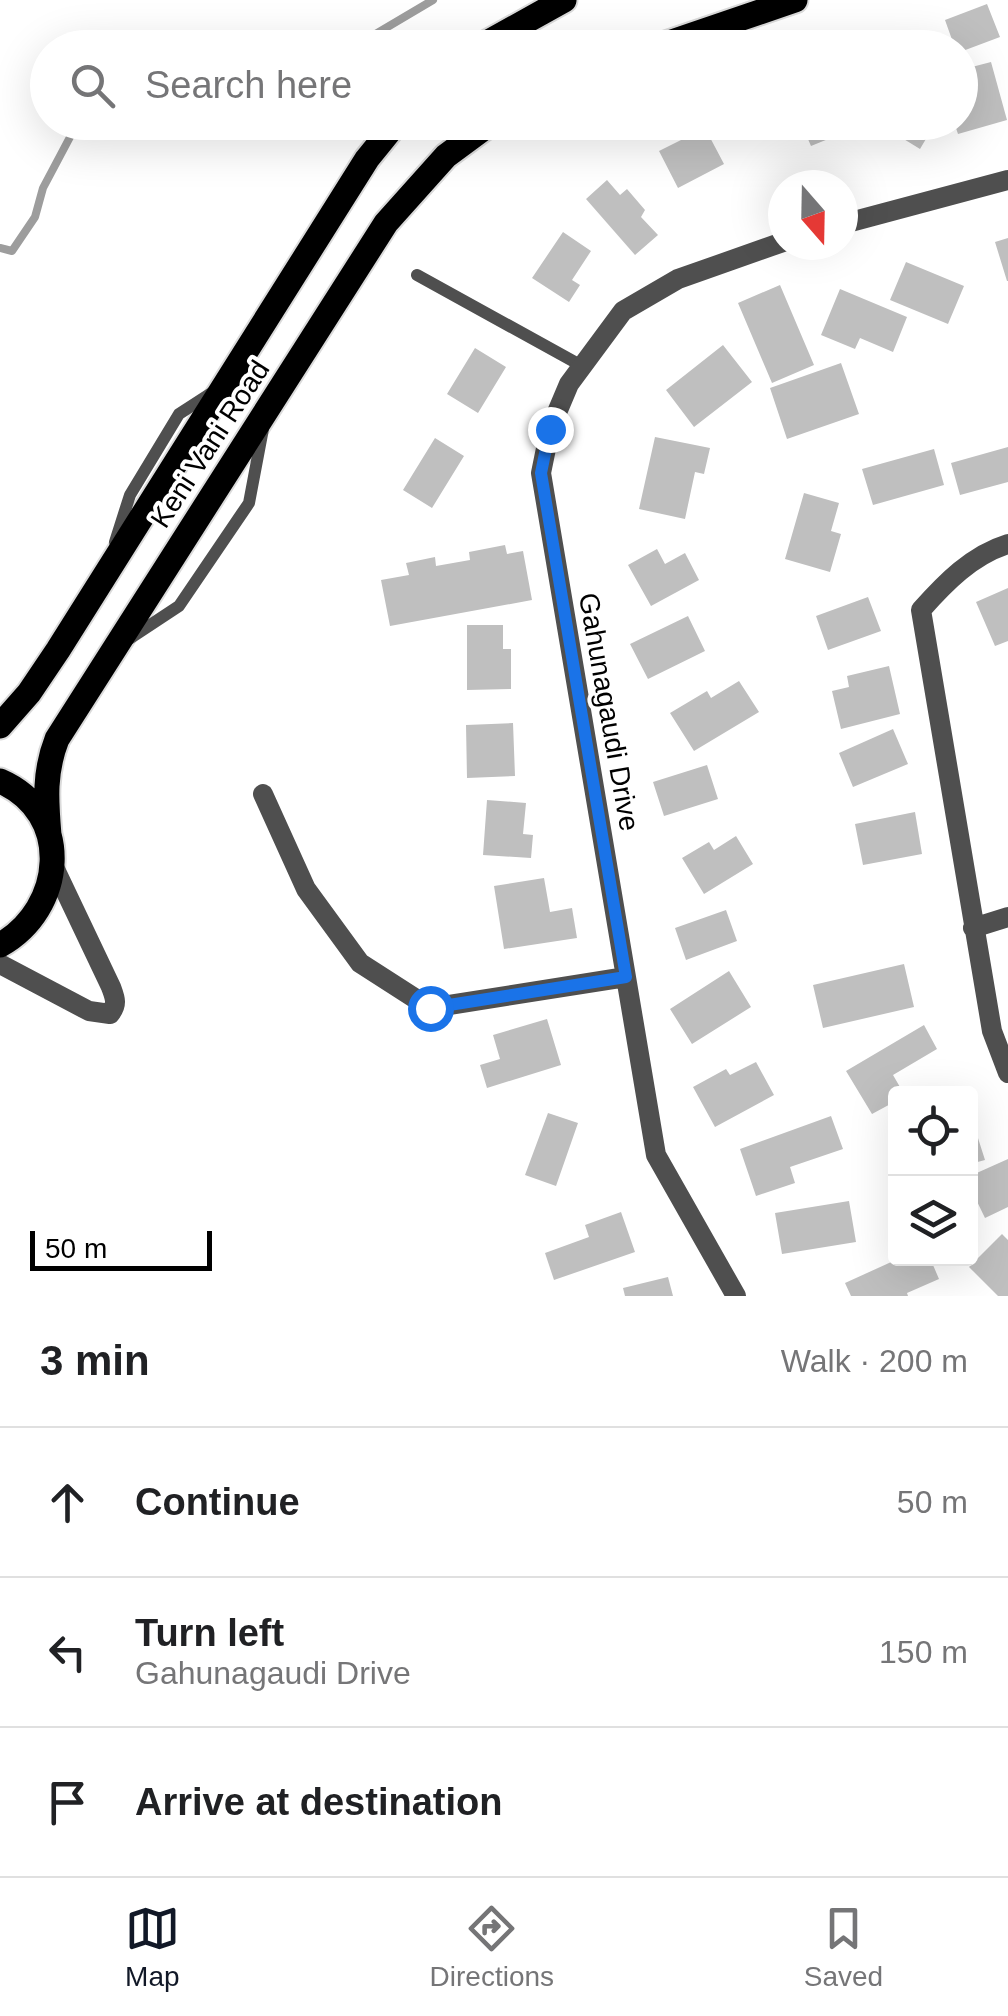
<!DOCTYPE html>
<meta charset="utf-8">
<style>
body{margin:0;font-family:Arial,sans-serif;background:#f6f6f6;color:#202124}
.controls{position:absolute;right:30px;bottom:30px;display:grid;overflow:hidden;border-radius:10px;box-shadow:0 10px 40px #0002}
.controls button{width:90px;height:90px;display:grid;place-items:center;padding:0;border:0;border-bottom:2px solid #e0e0e0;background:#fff;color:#202124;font:50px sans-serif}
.compass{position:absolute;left:768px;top:170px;width:90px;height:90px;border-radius:50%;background:#fff;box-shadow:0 10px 40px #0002;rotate:160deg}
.scale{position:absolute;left:30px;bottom:25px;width:182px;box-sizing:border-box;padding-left:10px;border:5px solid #000;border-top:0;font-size:28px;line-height:35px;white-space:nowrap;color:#000;-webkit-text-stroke:8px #fff;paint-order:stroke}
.stop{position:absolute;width:30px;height:30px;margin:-22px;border:8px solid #1a73e8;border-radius:50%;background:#fff}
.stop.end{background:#1a73e8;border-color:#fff;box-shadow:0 2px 10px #0008}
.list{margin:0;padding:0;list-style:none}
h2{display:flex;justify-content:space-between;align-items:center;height:130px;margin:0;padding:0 40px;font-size:42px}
h2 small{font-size:32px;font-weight:400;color:#757577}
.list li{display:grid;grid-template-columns:65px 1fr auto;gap:30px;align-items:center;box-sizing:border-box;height:150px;padding:0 40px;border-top:2px solid #e0e0e0}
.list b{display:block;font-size:38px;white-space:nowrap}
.list p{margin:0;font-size:32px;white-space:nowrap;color:#757577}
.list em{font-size:32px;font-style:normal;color:#757577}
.icon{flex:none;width:55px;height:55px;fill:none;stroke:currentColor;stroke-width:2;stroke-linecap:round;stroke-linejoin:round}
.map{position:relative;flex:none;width:1008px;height:1296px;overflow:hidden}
.search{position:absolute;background:#fff;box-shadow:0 10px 40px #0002;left:30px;right:30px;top:30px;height:110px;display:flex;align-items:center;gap:25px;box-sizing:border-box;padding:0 35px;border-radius:55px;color:#757577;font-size:38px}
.sheet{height:580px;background:#fff}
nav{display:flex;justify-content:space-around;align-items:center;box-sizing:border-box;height:140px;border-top:2px solid #e0e0e0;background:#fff;font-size:28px;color:#757577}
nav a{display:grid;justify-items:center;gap:5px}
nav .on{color:#111827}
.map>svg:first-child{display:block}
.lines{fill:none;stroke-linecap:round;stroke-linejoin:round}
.stream{stroke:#9d9d9d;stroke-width:8}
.building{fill:#bfbfbf}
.primary-casing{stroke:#dbdbdb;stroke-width:29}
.lane{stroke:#4f4f4f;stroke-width:12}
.street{stroke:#4f4f4f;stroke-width:20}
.primary{stroke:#000;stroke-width:25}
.route{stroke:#1a73e8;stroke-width:12}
.labels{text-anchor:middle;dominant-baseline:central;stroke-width:8;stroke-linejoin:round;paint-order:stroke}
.street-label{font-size:28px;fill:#000;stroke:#fff}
</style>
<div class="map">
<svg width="1008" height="1296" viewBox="0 0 1008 1296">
<rect width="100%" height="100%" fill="#fff"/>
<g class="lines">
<path class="stream" d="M352 48 433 0
M0 248 12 251 35 217 43 188 78 122"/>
</g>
<path class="building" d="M987 4 1000 37 960 52V48H955L945 20Z
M991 62 1007 120 958 134 954 122H960V85L972 82 968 68Z
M876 122H936L920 149Z
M801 123H846L834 128 838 135 811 146Z
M705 128 724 164 678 188 659 151Z
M607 180 620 195 627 189 645 210 641 217 658 235 635 255 586 199Z
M563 232 591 251 572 280 580 285 569 302 532 278Z
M1008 238V281H1007L995 242Z
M906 262 964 286 948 324 890 300Z
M780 285 814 365 772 383 738 303Z
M840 289 907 317 893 352 860 338 855 349 821 335Z
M723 345 752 382 694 427 666 390Z
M475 348 506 367 478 413 447 394Z
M841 363 859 414 787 439 770 388Z
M655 437 710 448 704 474 695 472 685 519 639 509Z
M435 438 464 456 432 508 403 490Z
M1008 447V482L960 495 951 463Z
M934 449 944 485 873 505 862 469Z
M804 493 839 503 831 531 841 534 830 572 785 559Z
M505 545 507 554 523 551 532 600 390 626 381 580 409 575 406 563 435 557 436 566 470 560 469 552Z
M657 549 665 564 685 553 699 580 651 606 628 565Z
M1008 588V641L995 646 976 602Z
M868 597 881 631 828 650 816 616Z
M688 616 705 651 648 679 630 644Z
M467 625H503V649H511V689L467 690Z
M889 666 900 714 841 729 832 691 849 687 847 676Z
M739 681 759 712 694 751 670 713 707 691 711 698Z
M513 723 515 776 467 778 466 725Z
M893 729 908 764 853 787 839 753Z
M707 765 718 799 664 816 653 782Z
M487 800 526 803 523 834 533 835 531 858 483 855Z
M915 812 922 854 863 865 855 824Z
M736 836 753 864 704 894 682 858 709 842 714 850Z
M544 878 550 912 572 908 577 938 504 949 494 886Z
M726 910 737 941 686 960 675 928Z
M904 964 914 1007 823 1028 813 985Z
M729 971 751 1007 692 1044 670 1009Z
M547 1019 561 1065 487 1088 480 1065 500 1059 493 1035Z
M924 1025 937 1049 893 1075 904 1094H896V1101L872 1114 846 1071Z
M756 1062 774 1095 715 1127 693 1087 726 1069 730 1075Z
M548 1113 578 1123 556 1186 525 1175Z
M970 1113 985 1160 970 1164Z
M831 1116 843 1149 790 1167 795 1183 756 1196 740 1149Z
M1008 1159V1207L985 1218 970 1187V1176Z
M849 1201 856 1242 782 1254 775 1213Z
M621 1212 635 1252 554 1280 545 1253 589 1237 585 1225Z
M1002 1234 1008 1240V1296H998L969 1267Z
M900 1258H930L939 1279 907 1293 908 1296H851L845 1283Z
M668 1277 673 1296H625L623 1288Z"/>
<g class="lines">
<defs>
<path id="primary" d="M478 48 564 0
M654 48 795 0
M0 726 29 693 58 650 367 159 397 122
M0 781C74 813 65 909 0 945
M49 835C46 800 44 772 57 739L386 223 446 156 492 122"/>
</defs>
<use href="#primary" class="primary-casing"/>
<path class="lane" d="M417 275 582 366
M115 542 130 495 179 414 213 392
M129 639 179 606 249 503 263 429"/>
<path class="street" d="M843 224 1008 180
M1008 544C972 555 945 583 921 610L992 1031 1008 1073
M263 794 306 889 360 963 430 1008 626 977
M973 928 1008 917
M0 964 89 1011 110 1014C118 1004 115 998 111 987L53 865
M736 1296 656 1155 541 473 550 429 569 384 623 311 678 279 783 242"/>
<use href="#primary" class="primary"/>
</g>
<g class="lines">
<path class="route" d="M430 1008 626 977 541 473 550 429"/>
</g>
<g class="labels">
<g class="street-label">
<text transform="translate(210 444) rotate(-57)">Keni Vani Road</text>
<text transform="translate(609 712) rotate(80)">Gahunagaudi Drive</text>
</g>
</g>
</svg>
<div class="controls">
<button><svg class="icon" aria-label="locate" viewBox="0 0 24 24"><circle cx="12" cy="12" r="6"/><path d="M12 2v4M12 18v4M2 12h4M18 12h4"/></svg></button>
<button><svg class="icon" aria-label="layers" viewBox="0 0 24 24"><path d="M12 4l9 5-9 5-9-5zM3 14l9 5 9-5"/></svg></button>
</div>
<svg class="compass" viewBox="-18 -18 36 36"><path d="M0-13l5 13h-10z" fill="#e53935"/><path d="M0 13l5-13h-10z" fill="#757577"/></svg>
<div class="scale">50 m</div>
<div class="stop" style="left:430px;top:1008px"></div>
<div class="stop end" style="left:550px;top:429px"></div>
<div class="search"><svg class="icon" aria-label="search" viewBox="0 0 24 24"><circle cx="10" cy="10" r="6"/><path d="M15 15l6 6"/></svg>Search here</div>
</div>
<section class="sheet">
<h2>3 min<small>Walk · 200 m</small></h2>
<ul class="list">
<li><svg class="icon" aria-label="ahead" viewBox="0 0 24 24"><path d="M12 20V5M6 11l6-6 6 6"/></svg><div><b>Continue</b></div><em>50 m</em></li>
<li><svg class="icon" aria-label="left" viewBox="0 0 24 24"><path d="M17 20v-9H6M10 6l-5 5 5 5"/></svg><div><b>Turn left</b><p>Gahunagaudi Drive</p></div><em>150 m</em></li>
<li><svg class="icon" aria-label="arrive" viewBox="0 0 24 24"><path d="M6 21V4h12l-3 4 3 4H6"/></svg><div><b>Arrive at destination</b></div></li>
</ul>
</section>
<nav>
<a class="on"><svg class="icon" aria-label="map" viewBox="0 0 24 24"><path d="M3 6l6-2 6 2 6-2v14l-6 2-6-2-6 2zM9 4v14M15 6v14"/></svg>Map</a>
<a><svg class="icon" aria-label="directions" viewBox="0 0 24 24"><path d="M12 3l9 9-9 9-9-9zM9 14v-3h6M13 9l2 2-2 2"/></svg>Directions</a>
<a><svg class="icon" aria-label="saved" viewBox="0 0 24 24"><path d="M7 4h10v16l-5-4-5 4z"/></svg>Saved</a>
</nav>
